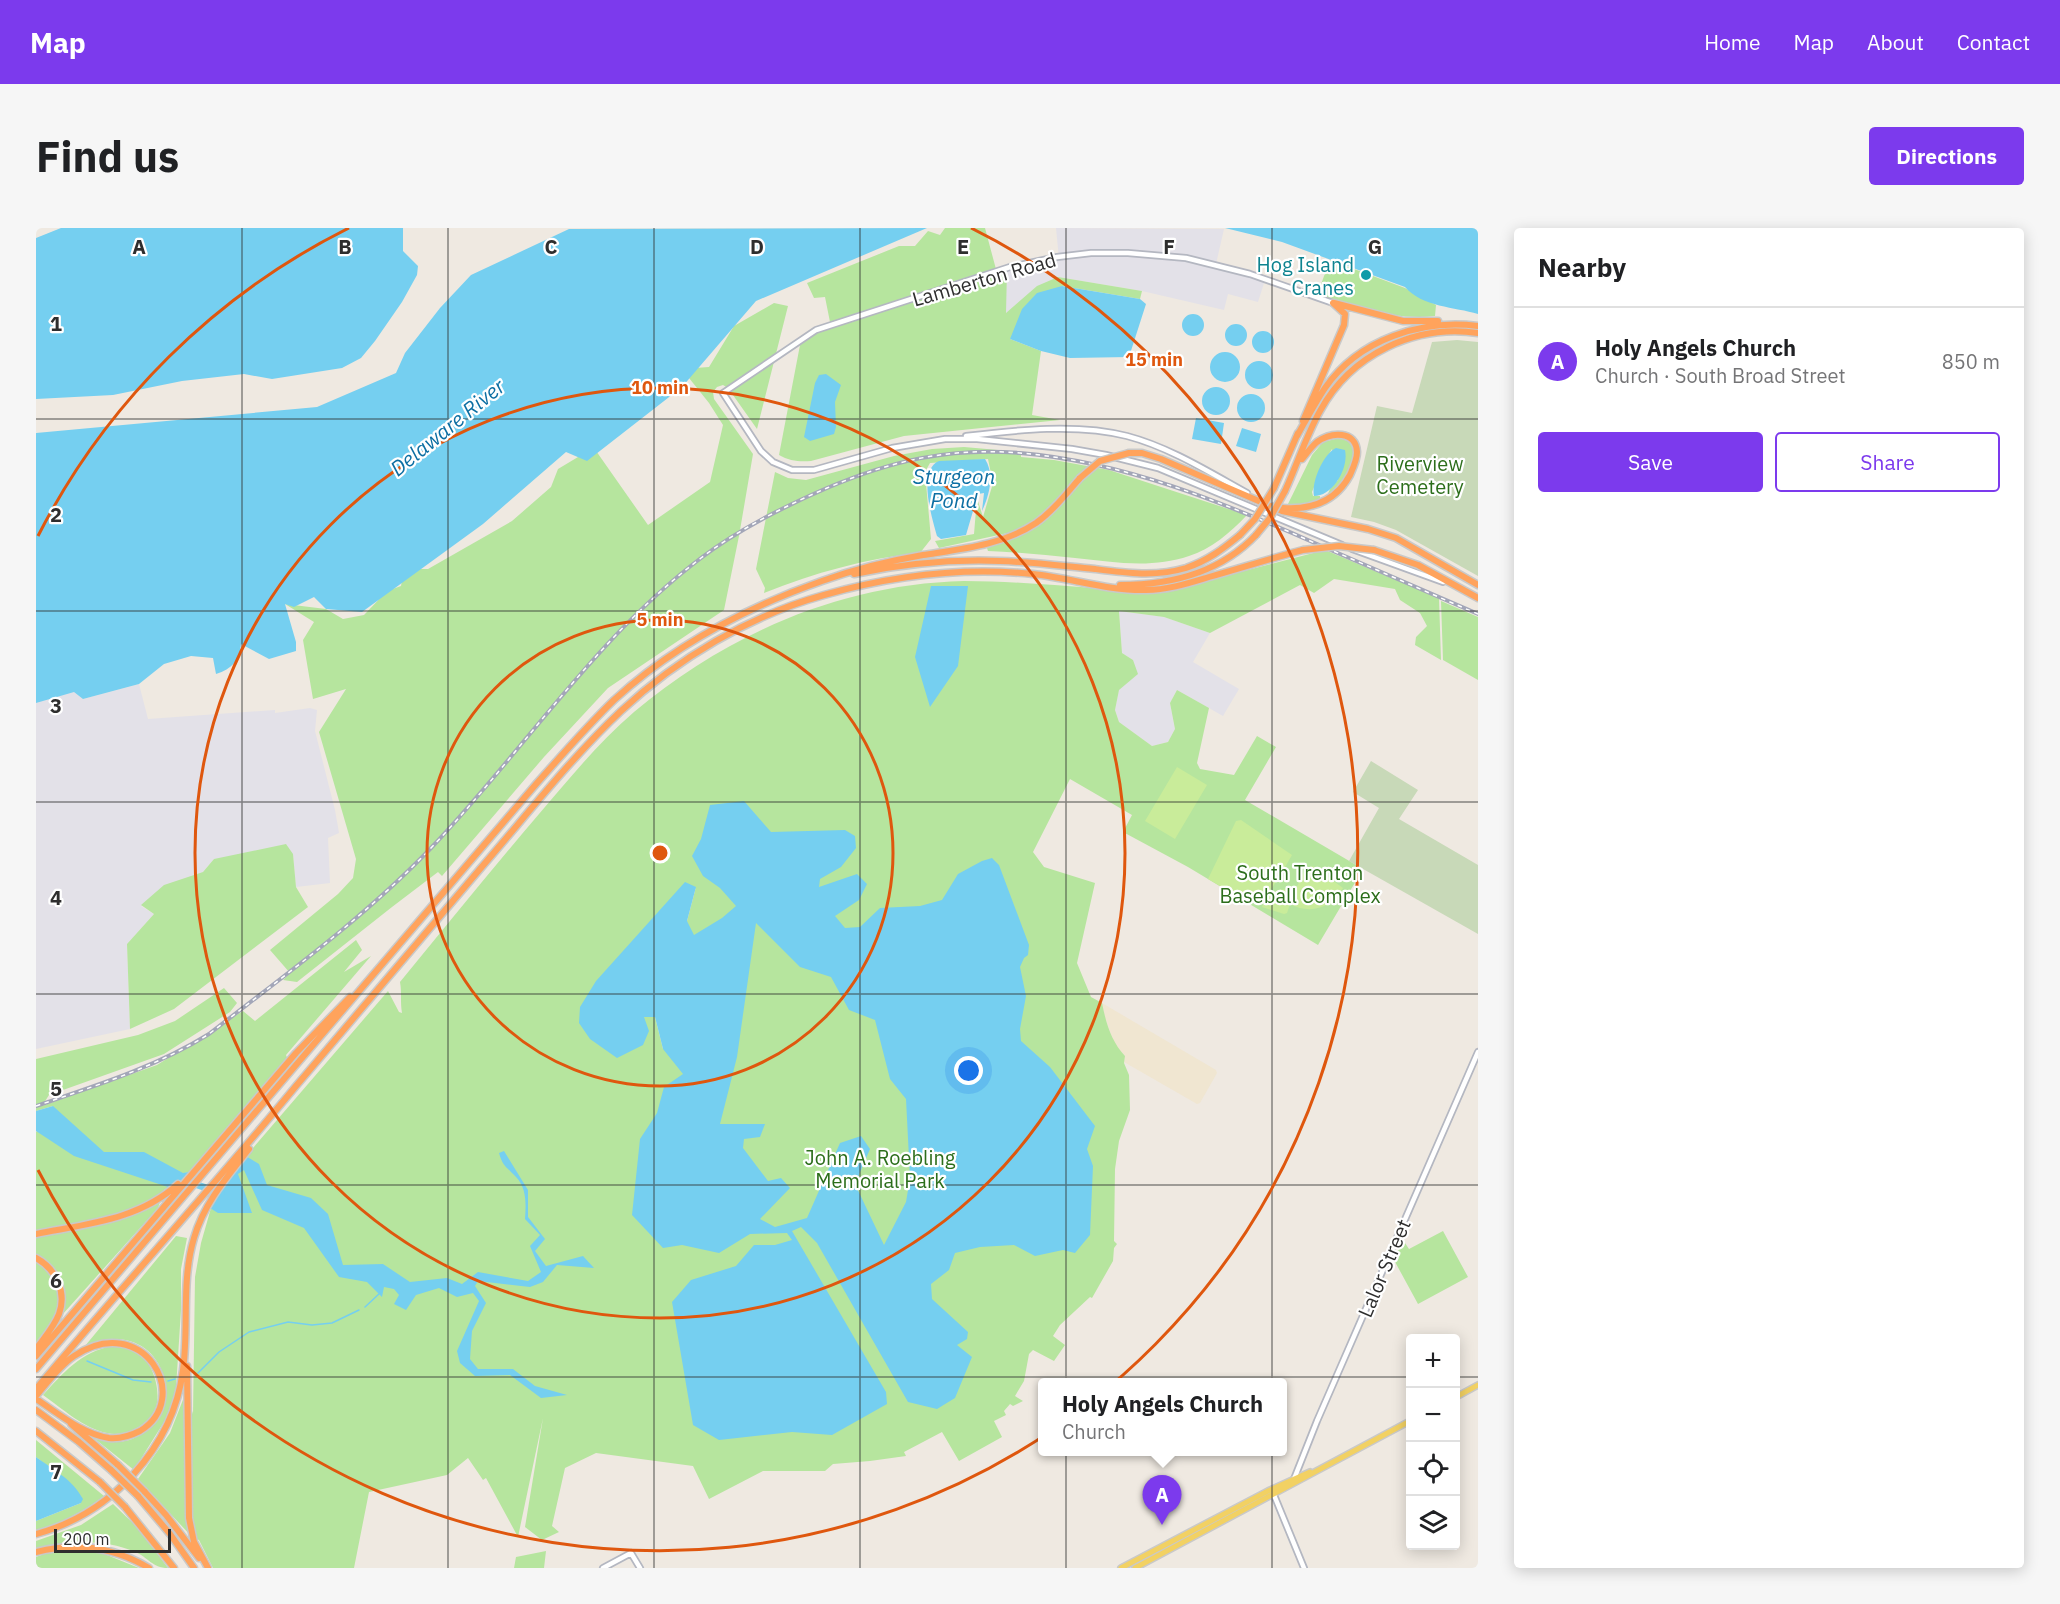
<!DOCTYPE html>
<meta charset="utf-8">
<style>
body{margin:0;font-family:"IBM Plex Sans",sans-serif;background:#f6f6f6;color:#202124}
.controls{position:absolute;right:18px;bottom:18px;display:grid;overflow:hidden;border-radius:6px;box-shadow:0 3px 15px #0003}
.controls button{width:54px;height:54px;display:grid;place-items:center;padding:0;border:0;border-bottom:2px solid #e0e0e0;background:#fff;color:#202124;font:30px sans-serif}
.scale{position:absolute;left:18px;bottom:15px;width:117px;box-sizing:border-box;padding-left:6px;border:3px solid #2e2e2e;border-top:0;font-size:16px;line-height:21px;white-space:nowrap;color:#2e2e2e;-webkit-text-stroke:4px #fff;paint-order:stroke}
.you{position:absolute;left:933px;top:843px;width:21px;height:21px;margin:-15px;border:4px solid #fff;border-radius:50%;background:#1a73e8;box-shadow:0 0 0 9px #1a73e833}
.badge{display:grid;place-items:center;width:39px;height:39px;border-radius:50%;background:#7c3aed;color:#fff;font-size:20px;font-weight:700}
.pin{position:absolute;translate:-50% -50px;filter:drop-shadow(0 2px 3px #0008)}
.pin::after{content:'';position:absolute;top:32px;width:21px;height:18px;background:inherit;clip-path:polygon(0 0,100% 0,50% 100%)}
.popup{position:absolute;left:1002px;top:1150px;width:249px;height:78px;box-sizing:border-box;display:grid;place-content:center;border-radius:6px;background:#fff;filter:drop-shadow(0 2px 4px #0005);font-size:20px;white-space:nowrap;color:#757577}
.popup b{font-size:22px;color:#202124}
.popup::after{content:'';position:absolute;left:50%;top:100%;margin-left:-12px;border:12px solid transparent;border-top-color:#fff}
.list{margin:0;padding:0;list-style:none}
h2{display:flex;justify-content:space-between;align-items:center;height:78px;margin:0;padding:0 24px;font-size:26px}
h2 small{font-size:20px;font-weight:400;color:#757577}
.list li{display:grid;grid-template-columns:39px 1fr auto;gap:18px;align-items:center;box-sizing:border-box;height:108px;padding:0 24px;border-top:2px solid #e0e0e0}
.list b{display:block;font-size:22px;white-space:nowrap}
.list p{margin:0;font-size:20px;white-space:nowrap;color:#757577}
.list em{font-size:20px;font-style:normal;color:#757577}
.actions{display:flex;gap:12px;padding:18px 24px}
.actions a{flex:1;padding:14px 0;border:2px solid #7c3aed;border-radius:6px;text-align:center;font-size:21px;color:#7c3aed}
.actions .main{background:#7c3aed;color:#fff}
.icon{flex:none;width:33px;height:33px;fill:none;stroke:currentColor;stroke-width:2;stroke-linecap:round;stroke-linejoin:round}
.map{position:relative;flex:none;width:1442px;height:1340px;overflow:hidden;border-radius:6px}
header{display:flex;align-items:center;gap:36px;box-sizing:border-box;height:84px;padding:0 30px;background:#7c3aed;color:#fff}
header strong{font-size:28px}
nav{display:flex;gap:33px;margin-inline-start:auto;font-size:21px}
.intro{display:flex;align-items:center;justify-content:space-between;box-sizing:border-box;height:144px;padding:0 36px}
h1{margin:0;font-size:42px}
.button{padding:15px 27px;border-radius:6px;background:#7c3aed;color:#fff;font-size:21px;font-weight:700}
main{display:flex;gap:36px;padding:0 36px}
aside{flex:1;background:#fff;border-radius:6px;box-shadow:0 3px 15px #0003}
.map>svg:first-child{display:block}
.industrial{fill:#e3e1e8}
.education{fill:#f0e6d1}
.green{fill:#b6e59e;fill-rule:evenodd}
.cemetery{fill:#c8d9b8}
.pitch{fill:#c9ec9a}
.water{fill:#75cff0;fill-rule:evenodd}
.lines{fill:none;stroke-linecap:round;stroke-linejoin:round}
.stream{stroke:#75cff0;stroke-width:1.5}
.river{stroke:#75cff0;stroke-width:7}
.secondary-casing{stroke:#b4b7c1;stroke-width:8}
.primary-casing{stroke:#c9c9c9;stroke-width:8}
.highway-casing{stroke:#c9c9c9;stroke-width:9}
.secondary{stroke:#fff;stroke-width:4.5}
.primary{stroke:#f2d163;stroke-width:5}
.highway{stroke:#ffa35c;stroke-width:6}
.rail-casing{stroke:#a3a6b8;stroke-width:4}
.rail{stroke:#fff;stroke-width:1.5;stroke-dasharray:4.5;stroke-linecap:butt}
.highway-bridge-casing{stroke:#c9c9c9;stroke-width:9;stroke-linecap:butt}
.highway-bridge{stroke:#ffa35c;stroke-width:6}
.grid{fill:none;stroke:#2e2e2e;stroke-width:1.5;stroke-opacity:0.55}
.ring{fill:none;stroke:#df570e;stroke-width:3}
.culture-dot{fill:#0f9aa8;stroke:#fff;stroke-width:2}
.labels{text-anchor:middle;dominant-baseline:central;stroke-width:4.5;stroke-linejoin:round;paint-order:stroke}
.culture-label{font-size:20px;fill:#0d838f;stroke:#fff;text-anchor:end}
.street-label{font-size:20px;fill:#2e2e2e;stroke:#fff}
.park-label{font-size:20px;fill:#2c6e1b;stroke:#fff}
.water-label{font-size:21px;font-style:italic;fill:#0d6fa3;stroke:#fff}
.grid-label{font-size:20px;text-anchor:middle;font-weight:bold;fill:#2e2e2e;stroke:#fff;stroke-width:4.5;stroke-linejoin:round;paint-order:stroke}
.centre{fill:#df570e;stroke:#fff;stroke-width:3}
.ring-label{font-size:18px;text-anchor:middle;font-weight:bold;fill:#df570e;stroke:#fff;stroke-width:4.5;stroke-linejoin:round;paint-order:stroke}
</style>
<header>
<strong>Map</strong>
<nav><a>Home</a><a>Map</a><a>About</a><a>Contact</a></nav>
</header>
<div class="intro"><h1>Find us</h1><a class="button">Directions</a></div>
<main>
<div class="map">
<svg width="1442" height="1340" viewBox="0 0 1442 1340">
<rect width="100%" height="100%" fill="#efe9e1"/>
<path class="industrial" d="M1020 0 1188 1 1180 36 1229 52 1222 74 1192 66 1188 82 1106 63 1022 49 969 86 971 42 1023 31Z
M1083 383 1128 389 1174 405 1157 434 1203 461 1187 488 1141 462 1134 475 1139 501 1132 514 1116 518 1083 494 1079 482 1083 461 1097 432 1086 425Z
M103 456 112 491 239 482V485L274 480 281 482 279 503 299 582 303 605 292 610 294 655 260 659 257 626 178 631 167 644 105 678 118 686 91 716 94 801 0 821V475L38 463 47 471Z"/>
<path class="education" d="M1066 775 1180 842 1181 845 1164 875 1161 876 1088 834 1089 828 1079 817 1069 790Z"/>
<path class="green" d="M909 0H949L961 45 971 42 970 85 1001 58 1022 49 1106 63 1104 71 1026 58 974 111 1005 123 996 187 1024 192 868 208 775 233C764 234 753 233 743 227L764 117 794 94 789 69 778 70 771 55 863 18H879L892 3 904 7Z
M1294 32 1369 60 1400 77 1399 88C1359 93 1319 78 1281 67Z
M738 75 752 78 721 201 692 160 687 157 681 159 677 164 678 171 717 226 703 308 688 382 572 460 508 529 406 648 402 644 356 679 261 754 247 752 254 745 234 722 302 666 317 650 320 631 283 504 310 461 277 471 267 412 278 394 249 376 290 381 307 391 328 387 351 363 365 358 368 341H392L476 293 515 259 522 241 542 229 544 215 558 220 612 297 674 254 687 197 673 175 653 150 659 140 673 139 698 98Z
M1303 210 1312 213 1318 220C1317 244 1308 253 1291 268L1294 261 1302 252 1296 221 1288 234 1276 264 1277 268H1284V272L1271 277 1251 278 1276 227 1287 214Z
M928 219 985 224V229L1018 232 1073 242 1211 287C1194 305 1175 321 1153 328 1115 341 1077 334 1039 330 1010 327 981 324 952 323L951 320 995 300 903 320 899 313 938 306 941 270 947 289 957 255 952 231 894 235 889 244 895 311 884 325C831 330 778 345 728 365L729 360 720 341 739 244 752 250 770 252 858 228 896 221Z
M1289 322 1403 370 1405 432 1379 417 1380 409 1391 398 1384 385 1364 372 1359 361 1298 351 1278 365 1264 357 1174 405 1128 389 1083 383 1086 425 1097 432 1102 446 1083 462 1079 482 1083 494 1116 518 1132 514 1139 501 1134 475 1141 462 1173 480 1161 535 1164 541 1198 547 1221 508 1240 519 1209 572 1327 641 1282 717 1152 639 1087 604 1096 587 1034 551 997 624 1008 639 1059 655 1041 735 1055 769 1066 775C1070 795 1075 813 1089 828L1088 835 1093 847 1094 882 1083 913 1079 941 1078 1013 1081 1016 1078 1020 1077 1033 1056 1070 1054 1069 1024 1097 1017 1108 1029 1117 1018 1133 997 1122 993 1126 988 1153 979 1168 987 1173 977 1178 974 1176 968 1183 970 1187 958 1193 966 1209 923 1233 906 1204 868 1224 870 1228 834 1233 797 1236 789 1243H727L673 1271 657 1238 560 1225 529 1240 516 1298 523 1304 506 1312 489 1299 507 1190 482 1309 450 1250 447 1252 432 1230 411 1247 333 1264 318 1340H177L163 1312 156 1309 102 1251 134 1205 150 1164 157 1186 159 1049 165 1015 175 980 180 983 202 945 214 931 210 928 352 763 363 784 366 785C364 774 366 765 364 754 410 698 456 641 503 586 533 551 563 514 598 484 691 406 805 356 928 353 971 353 1014 357 1057 360 1073 361 1091 365 1106 363 1134 359 1167 353 1192 339L1200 345ZM660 659 651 693 627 821 619 789H607Z
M1405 373 1442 389V452L1407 432Z
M250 616 257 626 260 659 272 679 138 781 94 801 91 716 118 686 105 677 128 657 167 644 178 631Z
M320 712 326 722 308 744 335 728 250 827 252 832 157 943 119 952 134 958 128 962 122 980 0 1116V903L1 904 17 878 0 883V831L102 807 139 793 188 760 201 775 194 784 128 826 13 867 6 878 121 837 207 783 219 793Z
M1407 1003 1432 1049 1382 1076 1358 1032 1367 1012 1373 1021Z
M140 1008 151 1010 145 1041V1082L140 1160 133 1186 98 1242 59 1211C67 1212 75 1214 83 1214 113 1212 136 1178 128 1149 117 1112 81 1103 49 1118Z
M76 1118C84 1118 91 1119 98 1122 115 1130 124 1157 121 1175 118 1195 90 1210 71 1205 47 1200 27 1181 7 1167 27 1145 45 1124 76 1118Z
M0 1212 68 1268C49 1283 24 1296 0 1302V1293L45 1275 9 1236 0 1229Z
M77 1276 102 1300 132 1340C116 1340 112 1329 99 1324 66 1310 33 1313 0 1321V1313L45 1297Z
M61 1323 103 1340H0V1329L11 1325Z
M510 1323 508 1340H478L480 1329Z"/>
<path class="cemetery" d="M1421 112 1442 114V348L1360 302 1338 294 1315 289 1341 178 1376 185 1396 114Z
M1335 533 1382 562 1363 591 1442 637V706L1313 633 1343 580 1317 564Z"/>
<path class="pitch" d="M1141 539 1171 557 1139 611 1109 593Z
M1205 592 1256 627C1225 680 1227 683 1172 651L1200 593Z
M1277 638 1307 660C1296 680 1274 687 1254 676L1251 685 1248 686 1226 679C1231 665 1243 658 1257 663L1255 672 1269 641Z"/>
<path class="water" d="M25 0H367V23L382 38 381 47 366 74 339 113 325 130 306 140 236 151 208 146 146 153 77 167 0 171V10Z
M891 0 720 73 646 159 551 233 530 224 447 296 326 384 290 381 278 369 258 379 249 376 260 414V423L233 431 205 416C204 432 196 441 180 446L177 430 155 428 128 436 103 456 47 471 38 464 0 475V205L281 179 360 145 369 125 404 80 435 47 533 1Z
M1189 0H1442V86C1419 79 1386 79 1369 59L1246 14Z
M1026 58 1104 71 1110 76 1093 129 1034 130 1005 123 974 111 986 81 1001 65Z
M1146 97a11 11 0 1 1 22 0a11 11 0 1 1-22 0Z
M1189 107a11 11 0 1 1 22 0a11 11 0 1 1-22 0Z
M1216 114a11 11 0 1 1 22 0a11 11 0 1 1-22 0Z
M1174 139a15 15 0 1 1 30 0a15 15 0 1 1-30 0Z
M1209 147a14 14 0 1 1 28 0a14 14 0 1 1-28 0Z
M790 146 805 157 799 174 800 199 798 206 774 213 768 209 779 155 783 147Z
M1166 173a14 14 0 1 1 28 0a14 14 0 1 1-28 0Z
M1201 180a14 14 0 1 1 28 0a14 14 0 1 1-28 0Z
M1160 190 1188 195 1185 216 1156 211Z
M1206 200 1225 206 1220 224 1200 218Z
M1300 220 1309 222C1313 240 1297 268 1278 268 1275 255 1287 226 1300 220Z
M949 231C959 246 953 268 946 283L948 265 942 266 930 307 905 311 901 308C896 290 881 242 903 233Z
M895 358H932L922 438 894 479 879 429Z
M708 573 735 604 809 602 819 608 820 620 805 639 784 651 783 659 821 646 831 656 823 672 799 688 809 700 824 699 844 680 884 678 906 672 922 646 946 633 956 630 963 637 993 717 992 727 988 730 984 739 990 768 984 801 985 813 1014 839 1059 898 1051 921 1057 938 1054 1007 1039 1025 1027 1022 999 1028 978 1017 944 1019 919 1025 913 1042 895 1056 896 1071 932 1104 931 1111 921 1117 936 1129 919 1170 901 1181 872 1174 781 1015 765 999 756 1003 850 1164 851 1176 796 1207 756 1204 683 1212 657 1197 636 1074 655 1052 700 1038 718 1017H739L756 1012 751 1005 714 1006 683 1025 646 1017 627 1020 596 987 604 911 621 885 628 859 647 846 627 821 619 789H608L613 803 607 817 581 830 554 811 543 795 544 779 560 753 649 654 660 659 651 693 658 707 686 690 700 678 684 660 667 648 656 628 665 611 674 577ZM720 695 764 739 795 749 813 782 839 792 854 851 870 871 874 950 870 974 848 1017 819 956 834 921 825 908 804 915 771 990 739 999 724 991 754 960 745 950 732 953 707 920 708 911 724 909 729 896H684L701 829Z
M17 878 68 924H108L147 945 157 943 141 962 38 928 0 903V883Z
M468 923 492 962V989L509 1011 499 1023 510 1038 547 1028 558 1040 521 1037 507 1054 494 1059 442 1053 439 1058 450 1075 436 1103 434 1131 442 1141H477L499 1158 531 1167 505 1170 474 1147 439 1148 424 1135 421 1123 443 1073 437 1065 421 1069 403 1060 380 1067 370 1082 358 1076 363 1067 358 1061 348 1059 346 1069 331 1054 303 1049 268 1000 226 982 208 942 202 946 216 985H182L169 977 210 928 223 936 231 957 275 970 292 986 307 1037 347 1036 374 1054 411 1050 426 1056 442 1044 492 1053 505 1044 494 1018 504 1007 489 991C490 977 491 960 480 949 470 938 467 939 463 925Z
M0 1229C18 1242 36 1251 47 1271L45 1275 0 1293Z"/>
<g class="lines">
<path class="stream" d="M329 1079 344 1065
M51 1133 97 1152 115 1154
M162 1145 183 1124 213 1104 252 1094 276 1097 296 1095 323 1082
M132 1153 139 1151"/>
<path class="river" d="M144 951 185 965"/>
<defs>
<path id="secondary" d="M1297 75 1214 46 1150 30 1092 25H1055L1021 29 974 39 780 102 687 165 725 223 737 234 756 242H778L856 220 909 211H941L1036 221 1070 227 1122 240 1306 317
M930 208C981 202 1041 195 1091 208 1133 219 1173 244 1211 265
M1316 321 1407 354
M1258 1251 1281 1193 1442 824
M1238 1267 1268 1340
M567 1340 595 1325 604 1340"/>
<path id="primary" d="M1420 1169 1442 1157
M1085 1340 1232 1263 1274 1244
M1099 1340 1374 1193"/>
<path id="highway" d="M1298 75 1367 93H1402
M1267 193 1308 97 1309 86 1297 75
M1261 208C1270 192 1279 175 1289 160 1323 111 1386 91 1442 98
M1093 225H1106L1125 231 1246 283 1332 301 1360 310 1442 357
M1238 260 1262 205
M1249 263C1261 237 1270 208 1284 183 1315 126 1379 96 1442 105
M1247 280C1276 282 1300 273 1314 247 1317 240 1321 232 1321 224 1320 202 1295 204 1281 214 1275 219 1271 225 1266 231
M1338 322 1382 337 1442 370
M818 346C866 336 914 331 964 333 996 334 1027 338 1059 341 1090 345 1120 349 1150 340 1171 333 1187 321 1204 307
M1084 357C1135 357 1184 345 1220 307
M0 1006C50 996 103 992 142 956
M0 1030C20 1041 31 1064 23 1086 18 1099 8 1110 0 1121
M0 1128 260 825 314 769
M151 1138 153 1290 158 1314 172 1340
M0 1141 501 555C526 527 551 498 578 472 638 417 709 380 786 353 819 341 852 333 887 327 925 321 967 317 1000 295 1017 283 1030 266 1044 250
M0 1161C86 1059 175 961 260 858 321 785 383 713 444 641 490 588 534 531 585 483 642 430 713 388 788 367 855 348 928 339 997 346 1035 350 1072 363 1110 362 1132 362 1153 355 1173 349 1205 340 1236 330 1267 322
M0 1168C12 1154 23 1138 38 1128 107 1082 158 1170 104 1203 94 1208 83 1211 73 1210 46 1206 22 1185 0 1171
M0 1182 43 1214 75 1242
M35 1196 82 1237
M0 1203 64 1254
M108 1263 130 1287 163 1330
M102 1268 134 1306 158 1340
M89 1279 138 1340
M0 1306C75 1286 137 1220 147 1142 153 1098 145 1053 158 1010 168 975 191 949 213 921
M0 1324C39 1314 78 1319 113 1340"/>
</defs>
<use href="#secondary" class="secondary-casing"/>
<use href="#primary" class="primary-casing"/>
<use href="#highway" class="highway-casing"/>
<use href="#secondary" class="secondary"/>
<use href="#primary" class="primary"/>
<use href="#highway" class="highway"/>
<defs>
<path id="rail" d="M0 878C59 858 120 839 173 806 249 747 328 690 395 620 486 525 559 410 665 330 703 301 747 279 791 260 855 233 913 219 984 225 1089 234 1186 274 1281 316 1335 339 1388 363 1442 386"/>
</defs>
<use href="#rail" class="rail-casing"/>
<use href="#rail" class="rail"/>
<defs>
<path id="highway-bridge" d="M1044 250 1064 233 1093 225
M1204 307 1219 291 1238 260
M1220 307 1234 290 1249 263
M1267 322 1303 318 1338 322
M82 1237 108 1263
M75 1242 102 1268
M64 1254 89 1279"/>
</defs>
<use href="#highway-bridge" class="highway-bridge-casing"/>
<use href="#highway-bridge" class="highway-bridge"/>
</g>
<path class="grid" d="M206 0V1340M412 0V1340M618 0V1340M824 0V1340M1030 0V1340M1236 0V1340M0 191H1442M0 383H1442M0 574H1442M0 766H1442M0 957H1442M0 1149H1374M1420 1149H1442"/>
<g class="ring">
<circle cx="624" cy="625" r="233"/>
<circle cx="624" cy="625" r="465"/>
<path d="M2 308A698 698 0 0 1 313 0M935 0A698 698 0 1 1 2 942"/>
</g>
<circle class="culture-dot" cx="1330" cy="47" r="6"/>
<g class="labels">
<g class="culture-label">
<text x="1318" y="36">Hog Island<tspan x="1318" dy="23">Cranes</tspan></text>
</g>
<g class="street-label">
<text transform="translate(948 51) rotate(-16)">Lamberton Road</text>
<text transform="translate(1348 1040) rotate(-67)">Lalor Street</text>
</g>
<g class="park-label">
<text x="1384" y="235">Riverview<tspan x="1384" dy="23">Cemetery</tspan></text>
<text x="1264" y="644">South Trenton<tspan x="1264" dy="23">Baseball Complex</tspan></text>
<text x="844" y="929">John A. Roebling<tspan x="844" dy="23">Memorial Park</tspan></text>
</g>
<g class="water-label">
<text transform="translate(411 199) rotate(-39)">Delaware River</text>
<text x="918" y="248">Sturgeon<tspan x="918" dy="24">Pond</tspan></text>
</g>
</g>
<g class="grid-label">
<text x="103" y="26">A</text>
<text x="309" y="26">B</text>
<text x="515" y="26">C</text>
<text x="721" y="26">D</text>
<text x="927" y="26">E</text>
<text x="1133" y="26">F</text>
<text x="1339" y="26">G</text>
<text x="20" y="103">1</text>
<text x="20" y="294">2</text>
<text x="20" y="485">3</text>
<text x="20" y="677">4</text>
<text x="20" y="868">5</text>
<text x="20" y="1060">6</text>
<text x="20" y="1251">7</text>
</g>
<circle cx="624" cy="625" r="9" class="centre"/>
<g class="ring-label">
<text x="1118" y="138">15 min</text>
<text x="624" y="166">10 min</text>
<text x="624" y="398">5 min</text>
</g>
</svg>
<div class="controls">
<button>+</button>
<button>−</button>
<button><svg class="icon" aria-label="locate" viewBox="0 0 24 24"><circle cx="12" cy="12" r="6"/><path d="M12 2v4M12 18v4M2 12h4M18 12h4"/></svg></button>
<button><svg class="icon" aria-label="layers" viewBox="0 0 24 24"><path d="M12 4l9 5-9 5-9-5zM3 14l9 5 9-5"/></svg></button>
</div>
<div class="scale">200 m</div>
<div class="you"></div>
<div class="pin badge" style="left:1126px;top:1297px">A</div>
<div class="popup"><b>Holy Angels Church</b>Church</div>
</div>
<aside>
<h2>Nearby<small></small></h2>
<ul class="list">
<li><span class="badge">A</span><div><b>Holy Angels Church</b><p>Church · South Broad Street</p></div><em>850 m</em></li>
</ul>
<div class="actions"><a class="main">Save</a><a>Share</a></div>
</aside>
</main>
